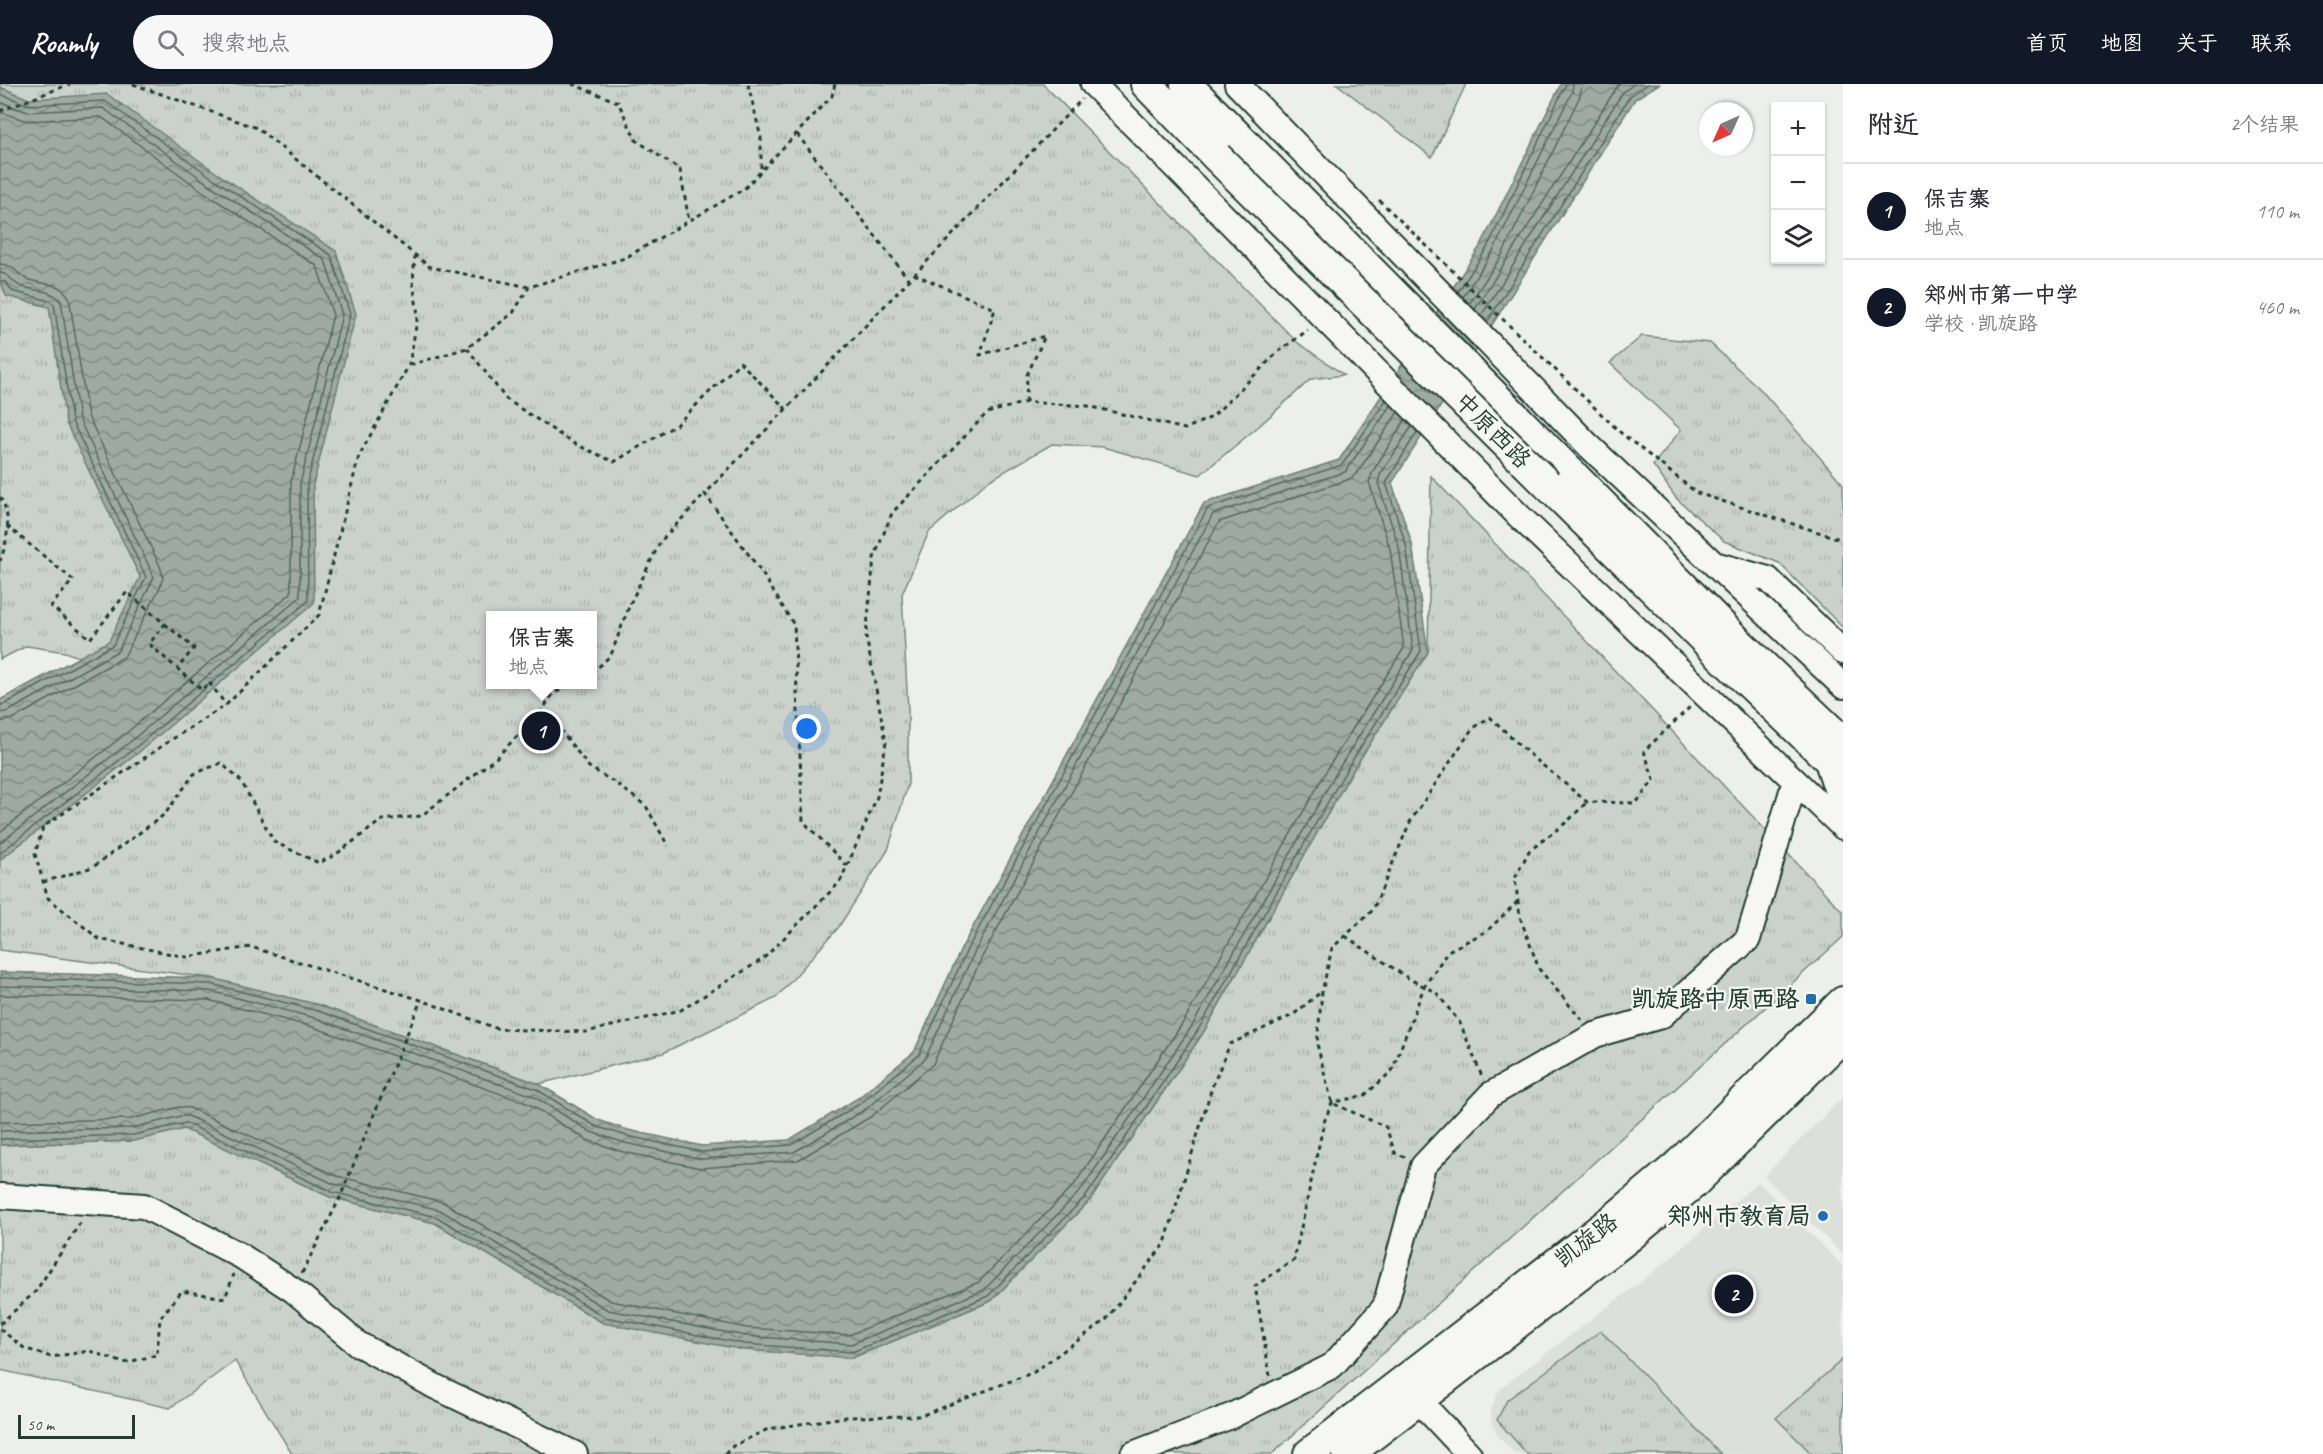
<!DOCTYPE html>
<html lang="zh">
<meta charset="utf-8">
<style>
body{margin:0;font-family:Caveat,"LXGW WenKai TC",sans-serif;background:#f7f7f7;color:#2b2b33}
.controls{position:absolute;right:18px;top:18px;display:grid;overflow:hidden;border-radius:0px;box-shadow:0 2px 4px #0004}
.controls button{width:54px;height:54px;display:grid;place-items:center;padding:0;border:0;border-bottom:2px solid #e1e1e2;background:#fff;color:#2b2b33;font:30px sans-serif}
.compass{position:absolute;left:1699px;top:18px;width:54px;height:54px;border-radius:50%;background:#fff;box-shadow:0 2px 4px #0004;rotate:225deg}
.scale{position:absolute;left:18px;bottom:15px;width:117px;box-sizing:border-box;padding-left:6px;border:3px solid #1f3d34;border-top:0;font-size:16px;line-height:21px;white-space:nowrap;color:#1f3d34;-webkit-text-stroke:4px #f6f6f2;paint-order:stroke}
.you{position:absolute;left:807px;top:645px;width:21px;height:21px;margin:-15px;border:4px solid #fff;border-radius:50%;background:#1a73e8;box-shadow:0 0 0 9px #1a73e833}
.badge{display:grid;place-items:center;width:39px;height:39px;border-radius:50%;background:#111827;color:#fff;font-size:20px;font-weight:700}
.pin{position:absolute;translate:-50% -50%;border:3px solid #fff;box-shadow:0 2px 6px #0006}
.popup{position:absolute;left:486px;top:527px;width:111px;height:78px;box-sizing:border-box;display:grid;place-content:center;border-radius:0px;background:#fff;filter:drop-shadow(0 2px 4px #0005);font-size:20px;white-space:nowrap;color:#7c7c81}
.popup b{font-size:22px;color:#2b2b33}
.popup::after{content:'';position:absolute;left:50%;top:100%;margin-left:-12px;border:12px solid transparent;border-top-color:#fff}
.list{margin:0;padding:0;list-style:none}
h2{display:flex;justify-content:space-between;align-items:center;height:78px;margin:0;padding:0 24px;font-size:26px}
h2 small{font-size:20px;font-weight:400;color:#7c7c81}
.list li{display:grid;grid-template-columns:39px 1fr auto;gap:18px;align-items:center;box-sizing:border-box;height:96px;padding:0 24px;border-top:2px solid #e1e1e2}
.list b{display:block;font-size:22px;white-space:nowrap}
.list p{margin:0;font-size:20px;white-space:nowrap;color:#7c7c81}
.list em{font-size:20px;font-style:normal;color:#7c7c81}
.icon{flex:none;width:33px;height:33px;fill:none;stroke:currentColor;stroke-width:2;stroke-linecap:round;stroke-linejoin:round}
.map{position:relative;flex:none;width:1843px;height:1370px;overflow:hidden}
header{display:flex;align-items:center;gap:36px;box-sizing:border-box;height:84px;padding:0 30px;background:#111827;color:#fff}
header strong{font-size:28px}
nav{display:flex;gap:33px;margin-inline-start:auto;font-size:21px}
.search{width:420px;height:54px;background:#f7f7f7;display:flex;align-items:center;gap:15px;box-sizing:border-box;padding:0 21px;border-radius:33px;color:#7c7c81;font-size:22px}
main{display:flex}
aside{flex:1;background:#fff}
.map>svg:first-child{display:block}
.built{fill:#dce0db}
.park{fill:url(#park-tufts);stroke:#758880;stroke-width:1.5;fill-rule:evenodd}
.water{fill:url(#water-waves);stroke:#6c7e77;stroke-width:1.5}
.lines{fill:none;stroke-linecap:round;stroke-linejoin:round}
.shore{stroke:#526961;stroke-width:1.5}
.minor-casing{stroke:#1f3d34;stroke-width:28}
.major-casing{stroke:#1f3d34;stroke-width:34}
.path{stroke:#1f3d34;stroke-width:3;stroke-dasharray:4.5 4.5;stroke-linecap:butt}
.minor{stroke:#f6f6f2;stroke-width:24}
.major{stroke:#f6f6f2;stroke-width:30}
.minor-bridge-casing{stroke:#1f3d34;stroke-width:28;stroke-linecap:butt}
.major-bridge-casing{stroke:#1f3d34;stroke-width:34;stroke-linecap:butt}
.minor-bridge{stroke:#f6f6f2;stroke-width:24}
.major-bridge{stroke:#f6f6f2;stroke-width:30}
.poi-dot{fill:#1f6fb2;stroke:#f6f6f2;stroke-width:2}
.labels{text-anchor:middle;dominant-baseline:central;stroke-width:4.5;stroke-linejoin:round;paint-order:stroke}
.street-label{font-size:24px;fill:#1f3d34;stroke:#f6f6f2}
.poi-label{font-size:24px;font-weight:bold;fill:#1f3d34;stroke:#f6f6f2;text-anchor:end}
</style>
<header>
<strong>Roamly</strong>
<div class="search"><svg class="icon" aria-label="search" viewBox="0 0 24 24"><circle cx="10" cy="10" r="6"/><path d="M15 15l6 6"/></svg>搜索地点</div>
<nav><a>首页</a><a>地图</a><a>关于</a><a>联系</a></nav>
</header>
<main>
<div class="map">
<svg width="1843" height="1370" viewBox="0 0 1843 1370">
<defs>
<pattern id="park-tufts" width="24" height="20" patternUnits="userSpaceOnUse" patternTransform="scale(1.5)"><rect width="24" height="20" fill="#cbd2cc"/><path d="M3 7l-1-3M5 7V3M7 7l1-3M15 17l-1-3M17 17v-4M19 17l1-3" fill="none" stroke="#aeb5b0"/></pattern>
<pattern id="water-waves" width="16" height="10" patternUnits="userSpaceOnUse" patternTransform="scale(1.5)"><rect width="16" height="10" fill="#9faaa4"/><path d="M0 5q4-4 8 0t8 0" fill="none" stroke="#818c86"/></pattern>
</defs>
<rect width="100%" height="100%" fill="#edefea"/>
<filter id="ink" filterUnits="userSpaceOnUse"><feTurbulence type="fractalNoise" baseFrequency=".0167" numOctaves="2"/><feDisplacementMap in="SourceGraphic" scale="12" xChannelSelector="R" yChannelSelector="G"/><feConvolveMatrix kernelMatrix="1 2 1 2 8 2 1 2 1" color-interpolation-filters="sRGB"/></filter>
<g filter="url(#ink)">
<path class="built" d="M1843 1013V1171L1764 1092Z
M1758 1098 1843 1182V1370H1515L1498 1352 1491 1337V1326L1496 1312 1501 1304 1656 1186Z"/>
<path class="park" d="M0 0H1043L1297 258 1344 291 1311 295 1259 342 1200 391 1103 363 1052 360 988 397 929 448 902 510 908 626V700L888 766 838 844 776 914 663 969 539 1000 319 921 211 894 0 866V758L130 591 65 568 27 562 0 575ZM490 532H592V600H490Z
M1337 0H1466L1432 73Z
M1642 252 1710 259 1760 305 1843 400V544L1779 479 1724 457 1676 414 1653 381 1681 346 1610 279Z
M1431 392 1843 828V853L1272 1370H292L235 1277 170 1324 0 1286V1061L134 1057 184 1045 330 1113 435 1139 603 1239 852 1274 991 1217 1091 1115 1203 949 1350 691 1428 568Z
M1601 1247 1721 1370H1527L1497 1336 1507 1316Z
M1843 1275V1370H1812L1776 1334Z"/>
<path class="water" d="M1561 0H1659L1635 15 1392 399 1412 460 1428 568 1350 691 1203 949 1091 1115 991 1217 852 1274 744 1266 603 1239 435 1139 330 1113 184 1045 134 1057 0 1061V888L211 894 319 921 539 1000 598 1036 628 1046 702 1062 789 1056 858 1014 914 968 962 863 1204 419 1339 376 1481 161Z
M0 3 29 15 107 10 218 90 336 167 356 230 313 401 314 519 138 669 0 776V616L109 557 140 493 66 339 49 223 6 212 0 195Z"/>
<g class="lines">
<path class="shore" d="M0 10 29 21 105 17 214 95 331 171 350 230 307 400 308 517 135 664 0 769
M0 18 28 28 103 24 210 101 325 176 342 231 300 400V513L130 658 0 759
M0 28 27 37 101 33 205 109 317 182 333 231 291 398V509L124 651 0 748
M0 180C15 181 14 188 25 194 40 202 58 196 69 213L88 332 160 482 163 493 160 503 124 573 13 635 0 638
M0 189C11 190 11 198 20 202 33 207 51 205 61 217L79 335 154 493 118 567 9 627 0 629
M0 197 6 198 12 207 50 217 54 220 72 337 146 493 113 561 5 620 0 621
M1458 208 1487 164 1566 0
M1463 213 1493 167 1572 8 1573 0
M1469 220 1502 171 1580 12 1582 0
M1475 225 1619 0
M1481 232 1623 8 1634 0
M1487 238 1630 12 1648 0
M0 894 211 900 318 927 536 1005 595 1042 627 1052 702 1068 791 1061 861 1019 919 971 967 866 1208 424 1342 381 1386 316
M0 902 210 907 315 934 533 1012 591 1048 625 1059 702 1075 794 1068 866 1025 925 975 974 869 1213 430 1345 388 1391 321
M0 911 208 916 313 943 529 1020 587 1056 623 1068 701 1084 798 1076 872 1032 933 980 982 873 1219 438 1350 395 1357 389 1398 328
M0 1038 131 1035 179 1023 190 1024 337 1092 443 1118 611 1217 747 1244 849 1251 979 1198 1074 1101 1184 937 1331 679 1404 564 1390 465 1369 398 1373 387 1405 336
M0 1047 132 1044 181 1032H188L334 1100 440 1126 608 1226 746 1252 851 1260 984 1206 1081 1106 1192 942 1339 684 1413 566 1399 463 1378 399 1380 391 1412 342
M0 1055 133 1051 186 1039 332 1108 437 1133 605 1233 745 1260 852 1268 988 1212 1087 1111 1198 946 1345 688 1421 567 1406 461 1386 399 1417 348"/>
<defs>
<path id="minor" d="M1093 0 1193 101
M1237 0 1588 361 1843 602
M1519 432 1843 743
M1718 481 1768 495 1843 568
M0 1112 144 1122 241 1172 293 1206 358 1260 436 1303 575 1370
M1407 1304 1469 1370
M1133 1370 1231 1332 1332 1282 1385 1223 1423 1082 1490 1011 1595 951 1661 932 1748 855 1795 697"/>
<path id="major" d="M1146 0 1217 73
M1186 0 1736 556 1843 658
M1547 400 1721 572 1843 689
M1830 677 1843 716
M1309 1370 1615 1134 1677 1082 1843 918
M1348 1370 1630 1152 1693 1100 1843 952"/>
</defs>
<use href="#minor" class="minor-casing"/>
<use href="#major" class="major-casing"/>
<path class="path" d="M133 0 257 44 430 183 529 203 625 174 744 105 832 12 835 0
M572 0 618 18 636 56 680 86 689 137
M748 0 761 54V87
M0 27 70 0
M797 50 909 196
M1379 116 1621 349 1697 409 1843 456
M415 171 413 198 418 231 409 281 359 372 319 531 226 621 171 656 43 743 35 770 48 814 99 855 186 873 251 863 421 916 498 945 586 948 681 926 763 875 840 798 877 713 886 658 866 552 874 474 892 429 987 329 1026 318 1088 322 1185 345 1212 333 1278 268 1308 246
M914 190 995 225 980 271 1045 252 1027 291 1026 318
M467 264 506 315 573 359 614 378 676 341 740 278 786 325
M410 281 467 264 513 229 529 203
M0 413C12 431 8 457 0 477
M7 442 73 496 51 522 90 555 127 508 165 540 149 560 202 606 209 598 226 621
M165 540 194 564 177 585
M592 589 611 571 630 520 660 458 704 411
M537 631 562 648 589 683 617 700 646 722 668 762
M847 782 803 737 794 541 762 489 705 410 1082 15
M43 798 93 783 165 730 194 690 221 679 241 697 274 758 319 779 335 771 382 736 421 732 497 673 543 625 553 610 571 600
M1345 852 1411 896 1436 908 1460 939 1483 995
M1582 936 1539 885 1520 833 1515 794 1529 767 1568 737 1587 718
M1405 1073 1395 1069 1386 1043 1332 1019 1317 960 1322 908 1332 864 1373 826 1410 738 1472 645 1490 633 1528 669 1587 718 1636 719 1654 696 1644 667 1690 623
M302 1189 339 1116 421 916
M0 1240 36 1207 82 1136
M0 1245 24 1264 51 1273 90 1267 124 1279 157 1271 160 1234 182 1207 225 1214 234 1190
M1270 1292 1255 1202 1294 1176 1324 1038 1332 1019 1365 1011 1392 987 1424 903 1448 867 1487 847 1518 817
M725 1370 733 1362 768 1345 845 1333 920 1332 1034 1288 1106 1236 1165 1159 1212 1003 1230 960 1293 931 1321 908"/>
<use href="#minor" class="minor"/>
<use href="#major" class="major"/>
<defs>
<path id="minor-bridge" d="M1193 101 1519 432"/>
<path id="major-bridge" d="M1217 73 1547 400"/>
</defs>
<use href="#minor-bridge" class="minor-bridge-casing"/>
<use href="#major-bridge" class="major-bridge-casing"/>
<use href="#minor-bridge" class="minor-bridge"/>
<use href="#major-bridge" class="major-bridge"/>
</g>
</g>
<g class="poi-dot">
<rect x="1805" y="909" width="12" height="12" rx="3"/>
<circle cx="1823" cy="1132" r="6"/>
</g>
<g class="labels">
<g class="street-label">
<text transform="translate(1493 346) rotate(45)">中原西路</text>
<text transform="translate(1586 1156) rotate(-38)">凯旋路</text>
</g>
<g class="poi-label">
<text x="1799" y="915">凯旋路中原西路</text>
<text x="1811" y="1132">郑州市教育局</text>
</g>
</g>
</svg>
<div class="controls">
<button>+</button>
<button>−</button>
<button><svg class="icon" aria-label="layers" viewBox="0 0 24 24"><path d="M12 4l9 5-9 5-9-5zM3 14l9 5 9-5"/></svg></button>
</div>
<svg class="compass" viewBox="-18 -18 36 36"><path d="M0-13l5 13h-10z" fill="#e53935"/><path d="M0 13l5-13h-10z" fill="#7c7c81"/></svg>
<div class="scale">50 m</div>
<div class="you"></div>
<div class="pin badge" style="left:541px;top:647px">1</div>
<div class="popup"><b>保吉寨</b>地点</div>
<div class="pin badge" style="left:1734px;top:1210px">2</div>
</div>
<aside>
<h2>附近<small>2个结果</small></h2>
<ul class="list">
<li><span class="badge">1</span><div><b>保吉寨</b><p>地点</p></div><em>110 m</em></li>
<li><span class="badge">2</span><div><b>郑州市第一中学</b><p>学校 · 凯旋路</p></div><em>460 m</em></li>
</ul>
</aside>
</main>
